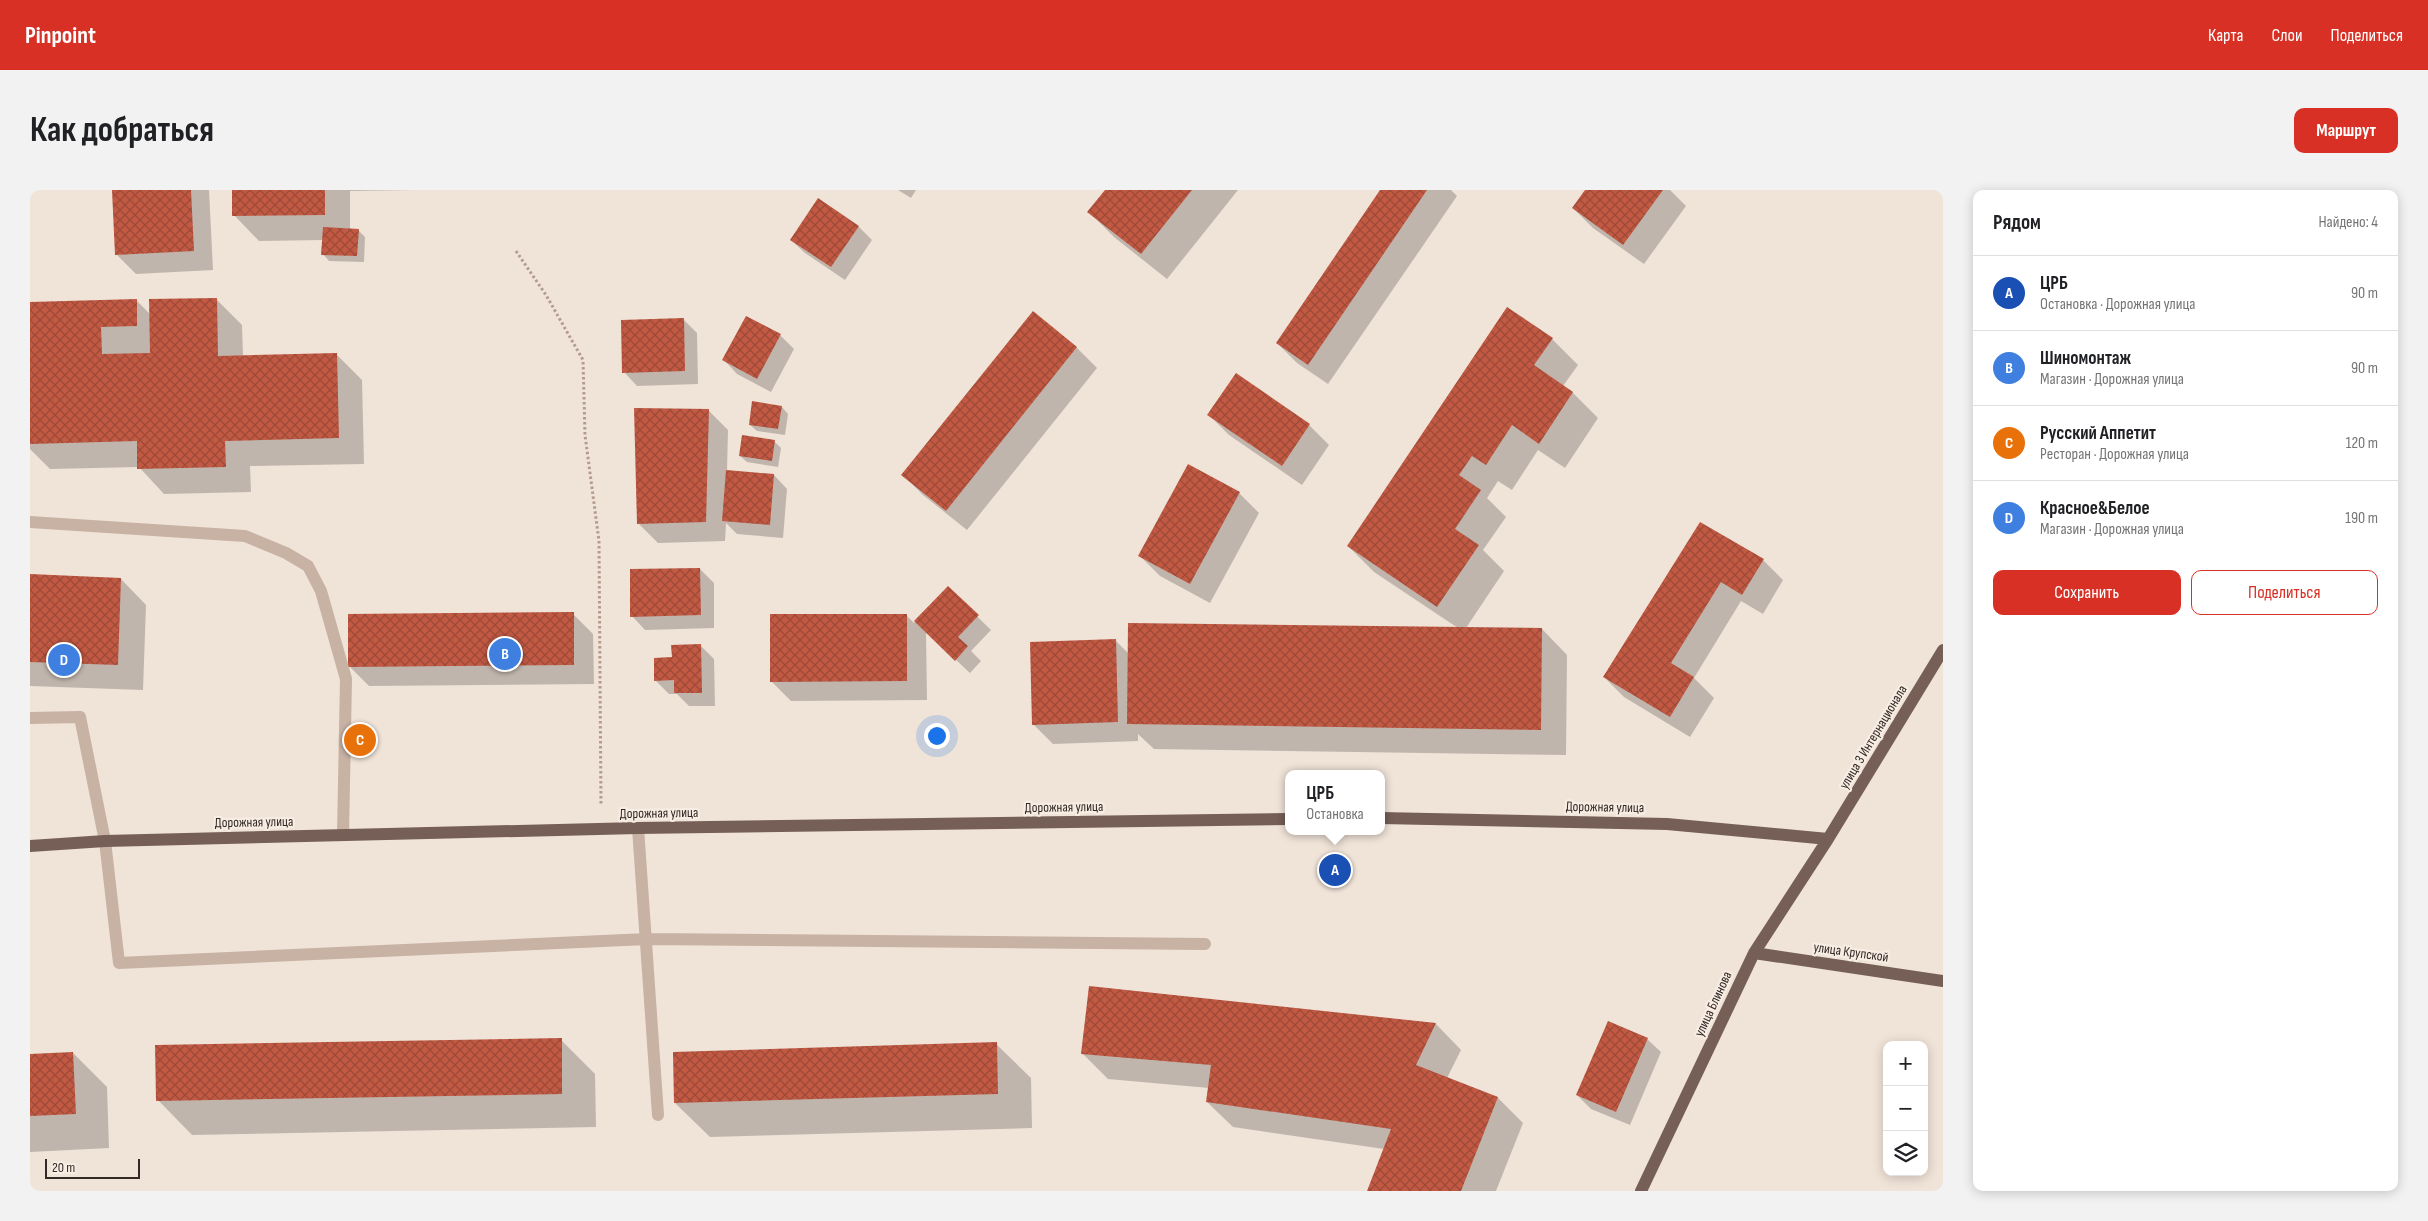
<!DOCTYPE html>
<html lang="ru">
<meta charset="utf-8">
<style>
body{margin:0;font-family:"Sofia Sans Condensed",sans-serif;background:#f2f2f2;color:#202124}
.controls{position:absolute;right:15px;bottom:15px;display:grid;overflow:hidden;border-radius:10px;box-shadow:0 2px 12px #0003}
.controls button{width:45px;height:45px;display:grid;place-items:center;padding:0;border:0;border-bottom:1px solid #e0e0e0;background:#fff;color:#202124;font:25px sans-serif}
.scale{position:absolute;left:15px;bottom:12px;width:95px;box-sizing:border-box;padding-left:5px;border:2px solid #332926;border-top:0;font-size:14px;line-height:18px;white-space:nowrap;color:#332926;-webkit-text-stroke:4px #f8ede3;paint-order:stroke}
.you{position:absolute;left:906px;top:545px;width:18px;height:18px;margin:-12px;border:4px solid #fff;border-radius:50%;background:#1a73e8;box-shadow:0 0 0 8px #1a73e833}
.badge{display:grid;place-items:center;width:32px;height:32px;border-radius:50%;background:#d93025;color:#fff;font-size:16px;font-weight:700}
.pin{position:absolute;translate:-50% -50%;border:2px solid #fff;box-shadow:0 1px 5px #0006}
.popup{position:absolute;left:1255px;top:580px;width:100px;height:65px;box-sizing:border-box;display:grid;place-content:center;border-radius:10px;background:#fff;filter:drop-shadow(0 1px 4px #0005);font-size:16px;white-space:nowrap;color:#757577}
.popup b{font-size:19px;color:#202124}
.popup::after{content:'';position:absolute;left:50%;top:100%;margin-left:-10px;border:10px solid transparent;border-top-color:#fff}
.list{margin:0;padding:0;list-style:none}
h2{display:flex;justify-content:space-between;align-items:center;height:65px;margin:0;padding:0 20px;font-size:21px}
h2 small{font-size:16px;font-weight:400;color:#757577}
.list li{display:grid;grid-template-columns:32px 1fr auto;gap:15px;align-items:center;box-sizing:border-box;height:75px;padding:0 20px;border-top:1px solid #e0e0e0}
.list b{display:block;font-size:19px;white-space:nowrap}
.list p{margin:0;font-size:16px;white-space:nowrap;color:#757577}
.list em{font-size:16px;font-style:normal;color:#757577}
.actions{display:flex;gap:10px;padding:15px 20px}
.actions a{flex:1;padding:11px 0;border:1px solid #d93025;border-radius:10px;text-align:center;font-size:18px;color:#d93025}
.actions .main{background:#d93025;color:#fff}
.icon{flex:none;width:28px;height:28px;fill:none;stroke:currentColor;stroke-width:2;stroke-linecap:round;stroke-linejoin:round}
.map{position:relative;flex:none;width:1913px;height:1001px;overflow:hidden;border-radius:10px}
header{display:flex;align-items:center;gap:30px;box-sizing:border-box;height:70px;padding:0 25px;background:#d93025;color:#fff}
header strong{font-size:24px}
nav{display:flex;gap:28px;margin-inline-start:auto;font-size:18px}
.intro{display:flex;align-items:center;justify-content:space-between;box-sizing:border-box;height:120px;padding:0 30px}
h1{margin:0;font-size:35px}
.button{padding:12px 22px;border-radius:10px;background:#d93025;color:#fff;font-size:18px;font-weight:700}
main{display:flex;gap:30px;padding:0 30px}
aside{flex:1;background:#fff;border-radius:10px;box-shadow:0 2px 12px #0003}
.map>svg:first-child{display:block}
.shadow{fill:#0003}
.building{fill:url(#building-cross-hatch)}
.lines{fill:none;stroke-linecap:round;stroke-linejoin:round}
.path{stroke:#b39c8f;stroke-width:3;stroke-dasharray:2.5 2.5;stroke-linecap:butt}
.minor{stroke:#c7b2a4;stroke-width:12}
.major{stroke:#755f57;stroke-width:12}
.labels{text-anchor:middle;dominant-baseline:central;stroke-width:4.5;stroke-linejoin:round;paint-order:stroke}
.street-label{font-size:14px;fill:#332926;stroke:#f8ede3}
</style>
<header>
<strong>Pinpoint</strong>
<nav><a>Карта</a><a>Слои</a><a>Поделиться</a></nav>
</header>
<div class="intro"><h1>Как добраться</h1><a class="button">Маршрут</a></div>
<main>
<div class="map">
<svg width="1913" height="1001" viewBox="0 0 1913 1001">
<defs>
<pattern id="building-cross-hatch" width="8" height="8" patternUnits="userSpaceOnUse" patternTransform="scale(1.25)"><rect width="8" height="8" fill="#c25943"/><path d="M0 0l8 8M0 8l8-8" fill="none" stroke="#9e4a38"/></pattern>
</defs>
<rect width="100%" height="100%" fill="#f0e3d8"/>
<path class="shadow" d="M83 0H179L183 80 106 84 86 64Z
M203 0H383L320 1V40H328L335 47 334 72 299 71 293 64 294 50 229 51 204 25Z
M868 0H886L881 8Z
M1076 0H1208L1137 89 1084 47 1059 22Z
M1352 0H1421L1427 6 1298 194 1267 173 1247 153Z
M1556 0H1640L1656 16 1614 74 1563 38 1543 18Z
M788 10 829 37 842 50 815 90 775 63 761 50Z
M186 109 212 135 213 166 306 164 332 190 334 274 220 276 221 302 134 304 109 277 20 279 0 259V113L106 110 120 124Z
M1003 123 1047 158 1067 178 937 340 893 305 873 285Z
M717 127 750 145 764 159 741 202 707 184 694 170Z
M654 130 667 143 668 194 607 196 594 182Z
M1522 149 1548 175 1533 196 1543 203 1568 228 1535 278 1508 260 1482 300 1468 291 1457 308 1476 327 1453 360 1474 381 1436 438 1512 439 1537 465 1536 565 1124 559 1108 544V551L1023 554 1003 534 1086 451 1099 464 1428 438 1344 382 1318 356Z
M1207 185 1279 235 1299 255 1272 295 1199 245 1179 225Z
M752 217 758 224 755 245 727 241 720 235Z
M678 220 698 240 697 282 744 285 757 299 753 348 707 344 696 333 695 351 628 353 608 333Z
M744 251 751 258 748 277 717 272 710 266Z
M1209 303 1229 323 1180 413 1130 386 1110 366Z
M1670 334 1733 370 1753 390 1733 424 1711 411 1664 488 1684 508 1660 547 1594 507 1574 487Z
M670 379 684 393V438L615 440 602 426Z
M0 386 91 389 116 415 113 500 0 496Z
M918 398 961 440 941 461 951 471 940 483 896 442 897 510 761 511 741 491 876 425 884 433Z
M543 424 563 444 564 494 339 496 319 476Z
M671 456 684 469 685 516H659L647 504H639L625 490 643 468Z
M1060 798 1406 834 1431 860 1417 888 1468 908 1493 933 1466 1001H1339L1354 959 1203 937 1177 912 1179 898 1078 889 1053 864Z
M1617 849 1631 862 1600 935 1561 919 1547 905Z
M531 850 565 884 566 937 162 945 128 910Z
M966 854 1001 888 1002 938 680 947 645 913Z
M43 863 77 897 79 958 0 962V865Z"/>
<path class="building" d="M82 0H161L164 61 85 65Z
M202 0H295V25L202 26Z
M1075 0H1162L1111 64 1057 22Z
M1350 0H1397L1278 175 1246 153Z
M1555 0H1633L1593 55 1542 18Z
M788 8 829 36 801 77 760 50Z
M293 37 329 39 327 66 291 65Z
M187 108 188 166 307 163 309 248 195 251 196 277 107 279V251L0 254V112L107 109V136L71 137 72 164 120 163 119 109Z
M1477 117 1523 148 1504 175 1543 202 1509 254 1482 235 1456 275 1442 266 1429 285 1451 300 1425 339 1449 355 1407 417 1317 356Z
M1003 121 1047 157 916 321 871 285Z
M716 126 751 144 727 189 692 170Z
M654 128 655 181 592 183 591 130Z
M1206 183 1280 234 1252 276 1177 225Z
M722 211 752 216 748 239 719 235Z
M604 218 679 219 676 332 607 334Z
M712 245 745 250 742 271 709 266Z
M1158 274 1210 302 1160 394 1108 366Z
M696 280 744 284 740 335 692 331Z
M1670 332 1734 369 1712 405 1691 392 1641 473 1664 487 1640 527 1573 487Z
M670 378 671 425 600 427V379Z
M0 384 91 388 88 475 0 472Z
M918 396 949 425 928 447 938 456 925 471 884 431Z
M544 422V475L318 477V424Z
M740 424H877V491L740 492Z
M1098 433 1512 438 1511 540 1097 534Z
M1086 449 1088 532 1002 535 1000 452Z
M671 454 672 503H644V490L624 491V468L642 467 641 455Z
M1059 796 1406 833 1386 875 1468 907 1431 1001H1337L1361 939 1176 912 1181 875 1051 864Z
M1578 831 1618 848 1586 922 1546 905Z
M532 848V904L126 911 125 855Z
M967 852 968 904 644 913 643 862Z
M43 862 46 924 0 926V864Z"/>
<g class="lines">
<path class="path" d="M486 61 516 105 553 170 555 245 569 351 571 616"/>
<path class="minor" d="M0 332 215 346 256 363 278 376 291 401 316 489 313 645
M0 528 50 527 75 651 89 773 617 749 1175 754
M608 638 628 925"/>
<path class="major" d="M1351 628 1637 634 1798 649
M0 656 75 651 608 638 1259 629
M1724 763 1913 791
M1611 1001 1724 763 1798 649 1913 460"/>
</g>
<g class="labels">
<g class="street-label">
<text transform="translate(1843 547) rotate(-59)">улица 3 Интернационала</text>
<text transform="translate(1034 617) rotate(-1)">Дорожная улица</text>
<text transform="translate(1575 617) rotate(1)">Дорожная улица</text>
<text transform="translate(629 623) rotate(-1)">Дорожная улица</text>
<text transform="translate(224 632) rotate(-1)">Дорожная улица</text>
<text transform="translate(1821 762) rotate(8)">улица Крупской</text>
<text transform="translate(1683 814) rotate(-65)">улица Блинова</text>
</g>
</g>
</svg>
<div class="controls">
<button>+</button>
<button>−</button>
<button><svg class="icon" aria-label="layers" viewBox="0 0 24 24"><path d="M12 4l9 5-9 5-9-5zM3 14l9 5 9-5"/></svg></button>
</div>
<div class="scale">20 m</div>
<div class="you"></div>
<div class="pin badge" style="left:1305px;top:680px;background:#1a4fb4">A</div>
<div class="popup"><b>ЦРБ</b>Остановка</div>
<div class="pin badge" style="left:475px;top:464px;background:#3f7fe0">B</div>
<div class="pin badge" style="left:330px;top:550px;background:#e8710a">C</div>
<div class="pin badge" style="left:34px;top:470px;background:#3f7fe0">D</div>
</div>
<aside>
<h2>Рядом<small>Найдено: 4</small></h2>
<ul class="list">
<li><span class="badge" style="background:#1a4fb4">A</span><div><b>ЦРБ</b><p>Остановка · Дорожная улица</p></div><em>90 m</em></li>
<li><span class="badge" style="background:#3f7fe0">B</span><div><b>Шиномонтаж</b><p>Магазин · Дорожная улица</p></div><em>90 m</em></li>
<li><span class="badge" style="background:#e8710a">C</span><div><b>Русский Аппетит</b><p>Ресторан · Дорожная улица</p></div><em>120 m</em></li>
<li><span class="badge" style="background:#3f7fe0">D</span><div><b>Красное&amp;Белое</b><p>Магазин · Дорожная улица</p></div><em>190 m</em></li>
</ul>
<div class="actions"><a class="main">Сохранить</a><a>Поделиться</a></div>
</aside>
</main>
